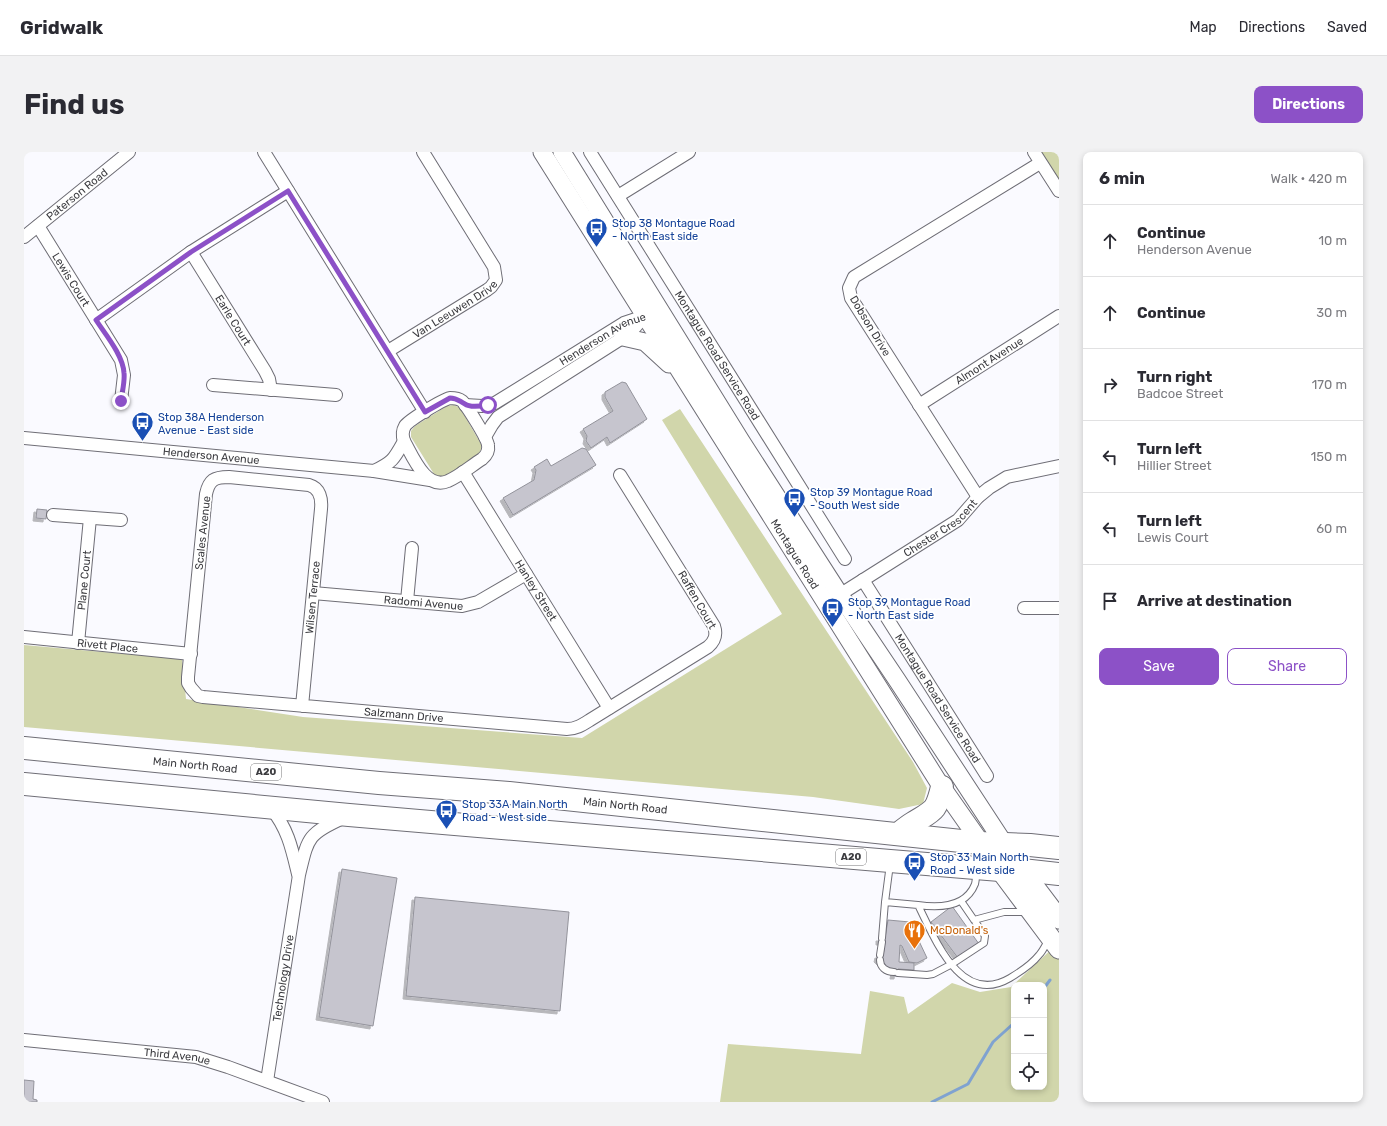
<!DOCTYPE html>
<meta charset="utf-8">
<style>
body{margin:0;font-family:Rubik,sans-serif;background:#f2f2f3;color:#2b2b33}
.controls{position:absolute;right:12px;bottom:12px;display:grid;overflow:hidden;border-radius:8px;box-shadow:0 2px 6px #0003}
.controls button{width:36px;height:36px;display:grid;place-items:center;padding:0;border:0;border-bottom:1px solid #e1e1e2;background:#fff;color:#2b2b33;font:20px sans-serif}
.stop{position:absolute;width:12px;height:12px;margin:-9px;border:3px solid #8c51c7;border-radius:50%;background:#fff}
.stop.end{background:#8c51c7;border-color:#fff;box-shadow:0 1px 4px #0008}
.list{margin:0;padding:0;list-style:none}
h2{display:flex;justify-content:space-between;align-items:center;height:52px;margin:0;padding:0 16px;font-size:17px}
h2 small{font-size:13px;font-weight:400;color:#7c7c81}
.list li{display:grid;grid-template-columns:26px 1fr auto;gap:12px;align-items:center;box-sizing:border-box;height:72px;padding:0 16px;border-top:1px solid #e1e1e2}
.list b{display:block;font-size:15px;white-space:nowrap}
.list p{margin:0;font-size:13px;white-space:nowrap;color:#7c7c81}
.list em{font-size:13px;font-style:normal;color:#7c7c81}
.actions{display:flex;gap:8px;padding:12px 16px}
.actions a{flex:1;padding:9px 0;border:1px solid #8c51c7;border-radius:8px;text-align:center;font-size:14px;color:#8c51c7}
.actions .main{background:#8c51c7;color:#fff}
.icon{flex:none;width:22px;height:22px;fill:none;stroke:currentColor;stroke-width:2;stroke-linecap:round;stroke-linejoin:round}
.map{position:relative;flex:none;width:1035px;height:950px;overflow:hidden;border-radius:8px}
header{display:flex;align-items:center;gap:24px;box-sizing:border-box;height:56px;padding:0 20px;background:#fff;border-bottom:1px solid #e1e1e2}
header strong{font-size:19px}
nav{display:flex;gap:22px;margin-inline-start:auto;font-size:14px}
.intro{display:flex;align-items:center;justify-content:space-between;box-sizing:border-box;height:96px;padding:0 24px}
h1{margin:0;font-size:28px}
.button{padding:10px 18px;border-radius:8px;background:#8c51c7;color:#fff;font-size:14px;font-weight:700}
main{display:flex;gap:24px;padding:0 24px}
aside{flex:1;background:#fff;border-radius:8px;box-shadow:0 2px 6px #0003}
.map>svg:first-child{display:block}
.green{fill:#d1d6ab;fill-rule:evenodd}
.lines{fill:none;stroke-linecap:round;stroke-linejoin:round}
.stream{stroke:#7fa2d0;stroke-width:3}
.building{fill:#c6c5ce;stroke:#93939b;filter:url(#shadow)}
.lane-casing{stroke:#6f6e76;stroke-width:8}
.street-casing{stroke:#6f6e76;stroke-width:14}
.secondary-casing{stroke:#6f6e76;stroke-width:19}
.primary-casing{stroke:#6f6e76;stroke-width:21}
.highway-casing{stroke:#6f6e76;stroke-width:24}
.lane{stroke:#fff;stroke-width:6}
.street{stroke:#fff;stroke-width:12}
.secondary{stroke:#fff;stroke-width:17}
.primary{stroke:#fff;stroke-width:19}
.highway{stroke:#fff;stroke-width:22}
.route{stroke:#8c51c7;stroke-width:5}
.labels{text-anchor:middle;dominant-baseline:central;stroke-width:3.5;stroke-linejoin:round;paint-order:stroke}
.shield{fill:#fff;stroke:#767679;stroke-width:1}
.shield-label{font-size:10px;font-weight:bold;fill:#3c3c40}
.street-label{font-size:11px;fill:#3c3c40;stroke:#fff}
.transit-label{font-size:11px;fill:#164399;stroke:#fff;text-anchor:start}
.food-label{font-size:11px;fill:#c56008;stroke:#fff;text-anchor:start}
</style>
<header>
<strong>Gridwalk</strong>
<nav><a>Map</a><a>Directions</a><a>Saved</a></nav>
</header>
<div class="intro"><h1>Find us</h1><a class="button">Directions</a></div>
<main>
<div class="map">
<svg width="1035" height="950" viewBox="0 0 1035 950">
<defs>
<filter id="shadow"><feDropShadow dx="-3" dy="3" stdDeviation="0" flood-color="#0004"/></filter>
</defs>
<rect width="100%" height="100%" fill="#fafaff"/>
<path class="green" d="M1010 0H1035V39Z
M430 253 436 256 457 292V297L455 303 420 325H415L410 322 387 285V279L391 274 423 254Z
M656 257 889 610 903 636 899 652 875 657 789 645 0 575V493L158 507 162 547 279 565 558 586 758 462 638 268Z
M1032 793 1035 797V950H696L704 892 837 902 846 839 880 845 884 862 928 831 956 840 987 835ZM990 833H1020V935H990Z"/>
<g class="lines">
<path class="stream" d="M1020 836 1026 828
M908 950 944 932 969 890 990 871"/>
</g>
<path class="building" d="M598 230 602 231 623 267 586 291 583 285 567 296 562 289 563 284 559 277 589 259 581 245V240Z
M558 296 562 297 572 313 489 363 479 346 510 328 512 318 510 315 523 307 527 314Z
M13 357 23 358 22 367 12 366Z
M318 717 373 726 349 874 295 865Z
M391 745 545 760 536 859 382 844Z
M928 754 955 792 934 806 907 770Z
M864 768 886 770 903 806 893 811 885 810 878 794 876 793 875 810 890 811V818L874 817 873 824H869L870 818 863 817 853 807 854 803 859 804 861 790H855V786H861Z
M0 928 10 929 9 947 13 948V950H0Z"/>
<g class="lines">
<defs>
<path id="lane" d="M866 712 861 750 894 753C911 787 937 855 986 826 996 820 1008 812 1015 803 1019 799 1022 792 1025 787
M894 753C915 756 942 755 951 732 952 728 952 723 953 719
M950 768 980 760H1003
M858 786 861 750
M856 803 858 790
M856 808C856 815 862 820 870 820
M874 821 903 823 909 822 928 812 960 791 961 784 937 749"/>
<g id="street">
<path d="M240 0 401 260"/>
<path id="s1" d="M566 0 821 407"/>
<path d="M1010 0 1035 39"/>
<path d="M594 44 665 0"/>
<path id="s2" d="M14 74 97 208 100 223 97 249"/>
<path id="s3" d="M0 85 105 0"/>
<path id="s4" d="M167 100 241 219 245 227 247 238"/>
<path d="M72 168 167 100 264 39"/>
<path id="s5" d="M364 199 463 138 467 135 472 128 470 115 399 0"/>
<path d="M189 233 312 243"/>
<path d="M426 246C430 246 434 246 438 249 443 254 463 286 464 293 465 299 463 303 458 307 447 314 436 324 424 329 402 339 388 303 380 289 378 283 378 279 381 274 385 268 418 248 426 246Z"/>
<path id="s6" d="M441 253 458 254 471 251 600 171 621 164"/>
<path id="s7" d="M895 253 1035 164"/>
<path d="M461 285 468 273 474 265 606 181 620 165"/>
<path id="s8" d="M0 286 350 319 406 328"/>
<path d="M350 319C369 310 370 307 380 289"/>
<path id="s9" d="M439 320 585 556"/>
<path d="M954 345 827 146 825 136 830 125 1016 11"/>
<path d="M29 363 97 368"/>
<path id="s10" d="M839 428 963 624"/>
<path id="s11" d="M289 441 438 454 454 450 502 422"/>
<path id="s12" d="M809 447 934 368 954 345 965 336 983 325 1035 314"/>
<path d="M383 449 388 396"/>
<path d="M1000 456H1035"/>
<path id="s13" d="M0 485 167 502"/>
<path id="s14" d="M54 491 66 366"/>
<path id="s15" d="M278 554 297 357C298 347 296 336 285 333L205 325C190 325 185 328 182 342L164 525V531L167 536 174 544 179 545 543 577C552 577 558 573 566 568L684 495C691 489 693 483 690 474L596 323"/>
<path d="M247 656C264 677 268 697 274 722"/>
<path id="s16" d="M0 888 172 905 204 915 299 950"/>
<path id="s17" d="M243 929 275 723C284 686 283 682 319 666"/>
</g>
<g id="secondary">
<path id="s18" d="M518 0 915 631 976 718"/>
<path d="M538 0 717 289 816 443 873 528 981 693"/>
<path d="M599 185 621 190 645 212"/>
</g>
<path id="primary" d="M981 693 998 718 1035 767
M976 718 1035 797"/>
<g id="highway">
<path id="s19" d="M0 596 355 631 485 641 956 691 1006 693 1035 696"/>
<path d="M0 632 325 663 866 709 976 718H998L1035 722"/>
<path d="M874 682C879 678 884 674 889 671 910 658 912 660 918 635"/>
</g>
</defs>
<use href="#lane" class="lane-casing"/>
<use href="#street" class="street-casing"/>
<use href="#secondary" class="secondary-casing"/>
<use href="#primary" class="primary-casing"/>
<use href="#highway" class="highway-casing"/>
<use href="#lane" class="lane"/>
<use href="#street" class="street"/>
<use href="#secondary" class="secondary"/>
<use href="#primary" class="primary"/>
<use href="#highway" class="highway"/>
</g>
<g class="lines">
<path class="route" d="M97 249C98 240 101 230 100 221 99 203 81 182 72 168L167 100 264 39 401 260 426 246C433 246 435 249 441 252 446 256 458 254 464 253"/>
</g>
<defs>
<symbol id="bus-pin" viewBox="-11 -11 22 30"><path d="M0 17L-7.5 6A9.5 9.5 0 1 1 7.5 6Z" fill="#1a4fb4" stroke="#fff"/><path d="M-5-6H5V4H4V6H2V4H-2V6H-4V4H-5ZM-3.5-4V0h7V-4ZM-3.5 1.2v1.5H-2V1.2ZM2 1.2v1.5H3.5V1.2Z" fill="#fff"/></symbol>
<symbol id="restaurant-pin" viewBox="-11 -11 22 30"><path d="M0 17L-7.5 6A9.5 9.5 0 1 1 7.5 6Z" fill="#e8710a" stroke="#fff"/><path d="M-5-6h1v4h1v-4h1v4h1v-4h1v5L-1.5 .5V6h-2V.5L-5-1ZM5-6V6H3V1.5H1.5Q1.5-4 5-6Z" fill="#fff"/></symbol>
</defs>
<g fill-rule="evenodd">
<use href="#bus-pin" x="560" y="64" width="25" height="34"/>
<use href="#bus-pin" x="106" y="258" width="25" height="34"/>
<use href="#bus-pin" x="758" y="334" width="25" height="34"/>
<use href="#bus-pin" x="796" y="444" width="25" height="34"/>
<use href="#bus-pin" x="410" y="646" width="25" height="34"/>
<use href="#bus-pin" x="878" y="698" width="25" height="34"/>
<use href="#restaurant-pin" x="878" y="766" width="25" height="34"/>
</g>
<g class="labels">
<g class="shield">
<rect x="227" y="612" width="30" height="16" rx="3"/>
<rect x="812" y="697" width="30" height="16" rx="3"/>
</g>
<g class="shield-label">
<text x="242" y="620">A20</text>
<text x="827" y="705">A20</text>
</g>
<g class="street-label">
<text stroke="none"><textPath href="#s3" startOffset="68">Paterson Road</textPath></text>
<text stroke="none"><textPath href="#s2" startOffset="63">Lewis Court</textPath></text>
<text stroke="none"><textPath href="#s5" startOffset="79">Van Leeuwen Drive</textPath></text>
<text stroke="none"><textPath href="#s4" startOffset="80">Earle Court</textPath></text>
<text transform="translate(846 174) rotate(59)">Dobson Drive</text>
<text stroke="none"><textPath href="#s6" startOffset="156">Henderson Avenue</textPath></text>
<text stroke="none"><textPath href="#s1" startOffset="240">Montague Road Service Road</textPath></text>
<text stroke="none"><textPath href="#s7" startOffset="83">Almont Avenue</textPath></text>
<text stroke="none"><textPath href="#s8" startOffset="188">Henderson Avenue</textPath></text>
<text stroke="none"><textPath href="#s12" startOffset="129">Chester Crescent</textPath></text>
<text transform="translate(179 381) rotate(-84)">Scales Avenue</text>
<text stroke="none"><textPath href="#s18" startOffset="475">Montague Road</textPath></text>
<text stroke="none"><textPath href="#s14" startOffset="63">Plane Court</textPath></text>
<text stroke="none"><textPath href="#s9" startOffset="139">Hanley Street</textPath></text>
<text stroke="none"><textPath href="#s15" startOffset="109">Wilsen Terrace</textPath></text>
<text transform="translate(673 448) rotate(60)">Raffen Court</text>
<text stroke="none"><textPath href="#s11" startOffset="111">Radomi Avenue</textPath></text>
<text stroke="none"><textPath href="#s13" startOffset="84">Rivett Place</textPath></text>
<text stroke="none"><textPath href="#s10" startOffset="140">Montague Road Service Road</textPath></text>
<text stroke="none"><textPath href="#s15" startOffset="753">Salzmann Drive</textPath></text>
<text stroke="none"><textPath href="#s19" startOffset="172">Main North Road</textPath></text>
<text stroke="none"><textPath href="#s19" startOffset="604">Main North Road</textPath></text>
<text stroke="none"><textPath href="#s17" startOffset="104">Technology Drive</textPath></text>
<text stroke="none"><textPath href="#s16" startOffset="154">Third Avenue</textPath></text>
</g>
<g class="transit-label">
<text x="588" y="71">Stop 38 Montague Road<tspan x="588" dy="13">- North East side</tspan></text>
<text x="134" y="265">Stop 38A Henderson<tspan x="134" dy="13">Avenue - East side</tspan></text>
<text x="786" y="340">Stop 39 Montague Road<tspan x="786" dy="13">- South West side</tspan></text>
<text x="824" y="450">Stop 39 Montague Road<tspan x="824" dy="13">- North East side</tspan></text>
<text x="438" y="652">Stop 33A Main North<tspan x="438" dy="13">Road - West side</tspan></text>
<text x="906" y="705">Stop 33 Main North<tspan x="906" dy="13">Road - West side</tspan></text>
</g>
<g class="food-label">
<text x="906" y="778">McDonald's</text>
</g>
</g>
</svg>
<div class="controls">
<button>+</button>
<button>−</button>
<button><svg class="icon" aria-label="locate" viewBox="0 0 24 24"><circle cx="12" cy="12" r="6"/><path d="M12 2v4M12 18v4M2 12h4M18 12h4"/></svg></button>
</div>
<div class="stop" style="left:464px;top:253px"></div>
<div class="stop end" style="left:97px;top:249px"></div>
</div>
<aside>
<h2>6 min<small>Walk · 420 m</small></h2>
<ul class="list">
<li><svg class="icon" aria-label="ahead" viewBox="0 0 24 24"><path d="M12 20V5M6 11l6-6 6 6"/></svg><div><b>Continue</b><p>Henderson Avenue</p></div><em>10 m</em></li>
<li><svg class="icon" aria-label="ahead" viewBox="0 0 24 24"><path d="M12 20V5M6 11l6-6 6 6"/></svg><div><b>Continue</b></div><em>30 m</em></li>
<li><svg class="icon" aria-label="right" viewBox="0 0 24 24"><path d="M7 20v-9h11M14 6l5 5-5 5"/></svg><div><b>Turn right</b><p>Badcoe Street</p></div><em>170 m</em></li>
<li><svg class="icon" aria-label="left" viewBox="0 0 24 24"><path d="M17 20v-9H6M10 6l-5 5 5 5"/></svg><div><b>Turn left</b><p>Hillier Street</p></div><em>150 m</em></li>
<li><svg class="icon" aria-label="left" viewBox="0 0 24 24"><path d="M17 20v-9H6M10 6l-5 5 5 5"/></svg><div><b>Turn left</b><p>Lewis Court</p></div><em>60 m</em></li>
<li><svg class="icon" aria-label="arrive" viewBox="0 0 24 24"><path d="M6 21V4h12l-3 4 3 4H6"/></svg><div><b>Arrive at destination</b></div></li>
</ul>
<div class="actions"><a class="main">Save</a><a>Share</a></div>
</aside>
</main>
